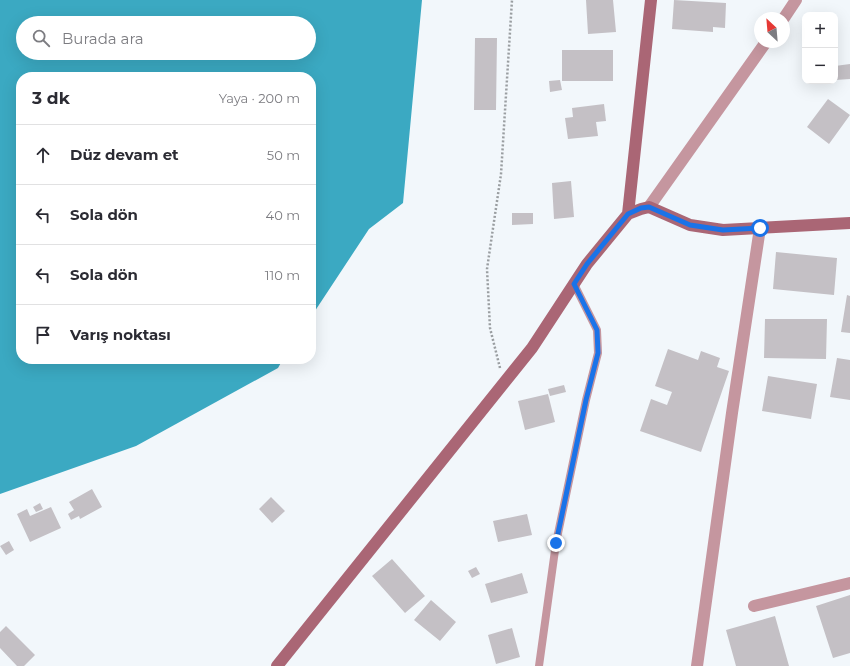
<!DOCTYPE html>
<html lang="tr">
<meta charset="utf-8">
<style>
body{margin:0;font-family:Montserrat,sans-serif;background:#f7f7f7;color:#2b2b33}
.controls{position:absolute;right:12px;top:12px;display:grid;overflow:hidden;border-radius:8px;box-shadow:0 4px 16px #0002}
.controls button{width:36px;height:36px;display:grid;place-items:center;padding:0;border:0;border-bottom:1px solid #e1e1e2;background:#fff;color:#2b2b33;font:20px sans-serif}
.compass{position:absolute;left:754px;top:12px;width:36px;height:36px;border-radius:50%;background:#fff;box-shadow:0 4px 16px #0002;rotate:334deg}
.stop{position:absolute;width:12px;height:12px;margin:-9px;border:3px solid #1a73e8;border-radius:50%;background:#fff}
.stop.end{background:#1a73e8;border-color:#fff;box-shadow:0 1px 4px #0008}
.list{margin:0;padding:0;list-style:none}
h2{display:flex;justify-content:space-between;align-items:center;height:52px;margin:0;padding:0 16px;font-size:17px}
h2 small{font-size:13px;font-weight:400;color:#7c7c81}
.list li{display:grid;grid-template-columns:26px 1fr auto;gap:12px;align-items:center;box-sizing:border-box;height:60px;padding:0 16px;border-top:1px solid #e1e1e2}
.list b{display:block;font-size:15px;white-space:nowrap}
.list em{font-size:13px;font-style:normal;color:#7c7c81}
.icon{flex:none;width:22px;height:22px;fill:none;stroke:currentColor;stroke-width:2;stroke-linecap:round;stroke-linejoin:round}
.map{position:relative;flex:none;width:850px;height:666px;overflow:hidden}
.search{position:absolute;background:#fff;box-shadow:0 4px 16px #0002;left:16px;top:16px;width:300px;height:44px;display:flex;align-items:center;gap:10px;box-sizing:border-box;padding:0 14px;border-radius:22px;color:#7c7c81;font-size:15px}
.panel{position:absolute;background:#fff;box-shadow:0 4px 16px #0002;left:16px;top:72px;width:300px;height:292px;border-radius:16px}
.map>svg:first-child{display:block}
.water{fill:#3ba9c2;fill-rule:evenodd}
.building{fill:#c4c0c5}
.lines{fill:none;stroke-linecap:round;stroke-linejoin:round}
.path{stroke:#9a9ea1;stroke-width:2.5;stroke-dasharray:2 2;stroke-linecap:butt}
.lane{stroke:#c5969f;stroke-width:8}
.street{stroke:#c5969f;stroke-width:12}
.secondary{stroke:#aa6675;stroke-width:12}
.route{stroke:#1a73e8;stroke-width:5}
</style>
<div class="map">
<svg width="850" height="666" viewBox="0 0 850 666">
<rect width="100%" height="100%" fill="#f2f7fb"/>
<path class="water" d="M0 0H422L403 203 369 229 311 317V77H21V359H283L278 368 136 446 0 494ZM23 23H309V53H23Z"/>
<path class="building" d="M586 0H613L616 32 588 34Z
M674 0 726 3 725 28 713 27V32L672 29Z
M475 38H497L496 110H474Z
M562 50H613V81H562Z
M850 64V79L835 80V66Z
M560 80 562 90 550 92 549 81Z
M828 99 850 115 829 144 807 127Z
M604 104 606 121 596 122 598 136 568 139 565 118 573 117 572 108Z
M571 181 574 217 554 219 552 183Z
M512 213H533V224L512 225Z
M776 252 837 258 834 295 773 289Z
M847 295 850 296V333L841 332Z
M765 319H827L826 359 764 358Z
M668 349 698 360 701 351 720 358 717 367 729 371 701 452 640 431 651 399 667 405 672 392 655 386Z
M837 358 850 360V400L830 397Z
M768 376 817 384 811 419 762 411Z
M564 385 566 392 550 396 548 389Z
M548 394 555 422 525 430 518 401Z
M92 489 102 507 80 519 79 516 71 520 68 514 74 510 69 502Z
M271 497 285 511 272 523 259 509Z
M40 503 43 509 36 512 33 507Z
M51 507 61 528 30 542 17 514 27 509 30 516Z
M527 514 532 535 498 542 493 521Z
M9 541 14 550 6 555 0 546Z
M392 559 425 596 405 613 372 576Z
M476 567 480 574 472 578 468 571Z
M522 573 528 593 491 603 485 584Z
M850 595V653L833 658 816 606Z
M431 600 456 622 440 641 414 620Z
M775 616 789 666H736L726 630Z
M6 626 35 655 24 666H17L0 648V632Z
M512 628 520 657 496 664 488 635Z"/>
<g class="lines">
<path class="path" d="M500 368 490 328 487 269 501 174 512 0"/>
<path class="lane" d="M539 666 556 543 586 400 598 353 597 330 574 284"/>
<path class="street" d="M784 18 796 0
M649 207 766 42
M754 606 850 583
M697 666 732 413 760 228"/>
<path class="secondary" d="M628 214 641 209 649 207 690 225 723 230 850 223
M277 666 532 348 587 264 628 214 651 0"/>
</g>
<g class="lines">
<path class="route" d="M556 543 586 400 598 353 597 330 574 284 587 264 628 214 641 208 649 207 690 225 723 230 760 228"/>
</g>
</svg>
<div class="controls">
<button>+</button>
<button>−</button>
</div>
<svg class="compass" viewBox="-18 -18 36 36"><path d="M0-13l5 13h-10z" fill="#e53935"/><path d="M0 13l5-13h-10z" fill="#7c7c81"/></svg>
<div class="stop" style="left:760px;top:228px"></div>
<div class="stop end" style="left:556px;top:543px"></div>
<div class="search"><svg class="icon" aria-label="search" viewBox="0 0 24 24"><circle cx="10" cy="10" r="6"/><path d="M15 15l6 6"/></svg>Burada ara</div>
<section class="panel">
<h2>3 dk<small>Yaya · 200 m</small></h2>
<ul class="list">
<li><svg class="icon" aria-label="ahead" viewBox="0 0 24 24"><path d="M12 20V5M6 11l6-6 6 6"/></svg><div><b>Düz devam et</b></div><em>50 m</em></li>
<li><svg class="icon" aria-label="left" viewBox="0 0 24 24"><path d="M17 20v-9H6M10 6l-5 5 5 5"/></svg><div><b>Sola dön</b></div><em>40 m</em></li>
<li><svg class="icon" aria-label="left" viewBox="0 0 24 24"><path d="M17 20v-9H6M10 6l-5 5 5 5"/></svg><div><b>Sola dön</b></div><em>110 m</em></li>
<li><svg class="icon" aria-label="arrive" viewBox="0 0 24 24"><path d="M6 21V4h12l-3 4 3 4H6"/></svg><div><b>Varış noktası</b></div></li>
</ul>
</section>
</div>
